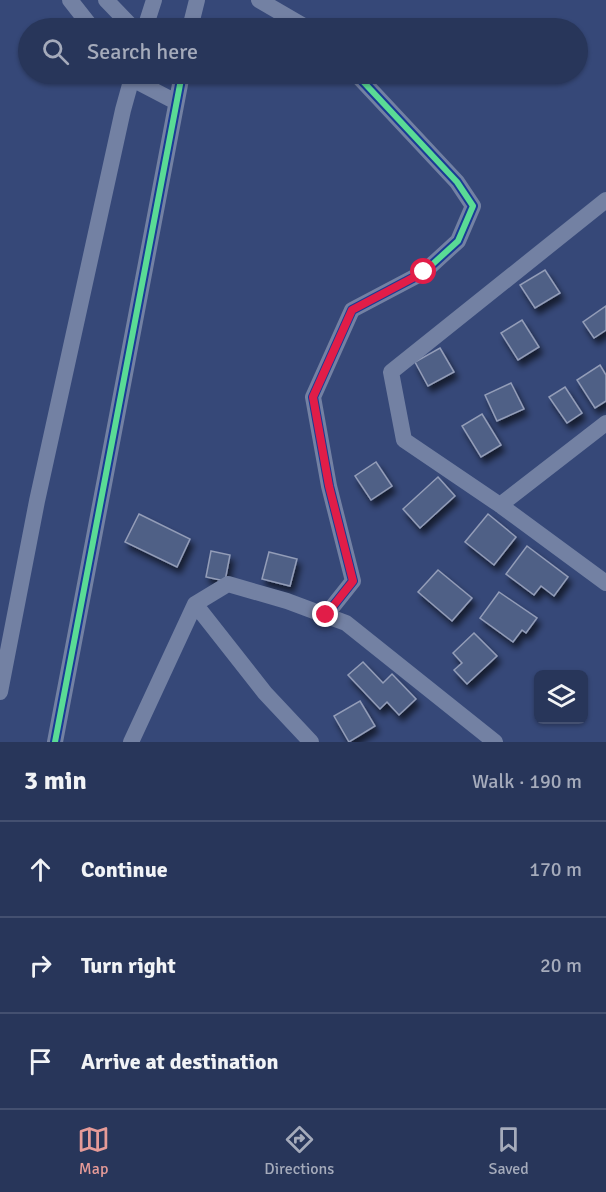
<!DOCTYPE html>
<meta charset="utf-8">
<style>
body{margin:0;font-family:Signika,sans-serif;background:#344163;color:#f1f3f6}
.controls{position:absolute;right:18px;bottom:18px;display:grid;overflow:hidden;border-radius:9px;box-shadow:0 2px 4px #0004}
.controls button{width:54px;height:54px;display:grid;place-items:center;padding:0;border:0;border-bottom:2px solid #445070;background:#28365a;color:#f1f3f6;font:30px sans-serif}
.stop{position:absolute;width:18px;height:18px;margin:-14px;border:4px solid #e11d48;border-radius:50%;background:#fff}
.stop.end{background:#e11d48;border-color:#fff;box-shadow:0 2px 6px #0008}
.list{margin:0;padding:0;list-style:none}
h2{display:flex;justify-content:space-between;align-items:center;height:78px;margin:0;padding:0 24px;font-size:26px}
h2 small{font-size:20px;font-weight:400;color:#a5abbb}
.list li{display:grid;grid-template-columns:39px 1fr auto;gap:18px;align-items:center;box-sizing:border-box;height:96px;padding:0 24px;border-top:2px solid #445070}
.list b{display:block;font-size:22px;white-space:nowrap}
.list em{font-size:20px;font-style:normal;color:#a5abbb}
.icon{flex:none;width:33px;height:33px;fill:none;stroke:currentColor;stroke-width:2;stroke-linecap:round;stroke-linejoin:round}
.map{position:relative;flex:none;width:606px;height:742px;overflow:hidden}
.search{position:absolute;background:#28365a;box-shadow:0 2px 4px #0004;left:18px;right:18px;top:18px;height:66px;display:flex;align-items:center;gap:15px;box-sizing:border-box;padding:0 21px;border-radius:33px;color:#a5abbb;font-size:22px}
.sheet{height:366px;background:#28365a}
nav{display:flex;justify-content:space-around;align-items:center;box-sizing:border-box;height:84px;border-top:2px solid #445070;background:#28365a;font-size:16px;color:#a5abbb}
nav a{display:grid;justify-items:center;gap:3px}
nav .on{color:#e69b98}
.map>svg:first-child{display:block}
.building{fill:#506086;stroke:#939db8;stroke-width:1.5;filter:url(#shadow)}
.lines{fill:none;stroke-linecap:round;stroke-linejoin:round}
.minor{stroke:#7381a3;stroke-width:16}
.cycleway-casing{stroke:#1a3b94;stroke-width:10}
.cycleway{stroke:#5adb95;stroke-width:6}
.route{stroke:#e11d48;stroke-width:8}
</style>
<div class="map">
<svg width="606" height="742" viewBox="0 0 606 742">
<defs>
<filter id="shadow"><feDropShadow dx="3.5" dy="6" stdDeviation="3" flood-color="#0009"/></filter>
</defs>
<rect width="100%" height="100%" fill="#364878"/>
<path class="building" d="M545 270 560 293 535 308 520 285Z
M606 306V330L594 338 583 322Z
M522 320 539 347 518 360 501 333Z
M440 348 454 372 428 386 415 362Z
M600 365 606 375V401L595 408 577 380Z
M511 383 524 409 497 421 485 395Z
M565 387 582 413 567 423 549 397Z
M482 414 501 445 481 457 462 426Z
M376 462 392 486 371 500 355 476Z
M438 477 455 496 420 528 403 509Z
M139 514 190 539 177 567 125 542Z
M488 514 516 537 494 565 465 542Z
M527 546 568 577 554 596 541 586 534 595 506 574Z
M211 551 230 555 225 581 206 577Z
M269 552 297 559 290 586 262 579Z
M438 570 472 598 452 621 418 592Z
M499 592 537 618 526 633 522 630 513 642 480 618Z
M474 633 497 656 467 684 454 670 462 663 453 653Z
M363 662 383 683 392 674 416 699 399 715 387 702 380 709 348 675Z
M360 701 375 726 349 742 334 716Z"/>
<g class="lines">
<path class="minor" d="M70 0 92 28
M106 0 133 28
M259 0 307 28
M145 28 154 0
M190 28 197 0
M127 74 132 79 176 102
M606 200 391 372 404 440 500 505 606 583
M500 505 606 423
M195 604 265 693 311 742
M326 615 353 581 329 486 313 397 352 310 424 272 458 241 473 206 457 182 356 74
M0 692 37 501 123 110 133 74
M55 742 182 74
M131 742 195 604 228 584 287 601 346 623 495 742"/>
<defs>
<path id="cycleway" d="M326 615 353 581 329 486 313 397 352 310 424 272 458 241 473 206 457 182 356 74
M55 742 182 74"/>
</defs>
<use href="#cycleway" class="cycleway-casing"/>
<use href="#cycleway" class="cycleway"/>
</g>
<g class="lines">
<path class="route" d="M326 615 353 581 329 486 313 397 352 310 424 272"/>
</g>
</svg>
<div class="controls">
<button><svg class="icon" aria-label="layers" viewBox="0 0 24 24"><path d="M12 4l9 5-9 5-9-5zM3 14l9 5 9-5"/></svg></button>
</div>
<div class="stop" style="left:424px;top:272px"></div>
<div class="stop end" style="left:326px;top:615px"></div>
<div class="search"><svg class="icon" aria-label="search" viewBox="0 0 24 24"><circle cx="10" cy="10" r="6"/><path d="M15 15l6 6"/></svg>Search here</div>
</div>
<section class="sheet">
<h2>3 min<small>Walk · 190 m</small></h2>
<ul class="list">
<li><svg class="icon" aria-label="ahead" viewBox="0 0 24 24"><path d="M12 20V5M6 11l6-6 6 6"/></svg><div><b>Continue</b></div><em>170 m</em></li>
<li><svg class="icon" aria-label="right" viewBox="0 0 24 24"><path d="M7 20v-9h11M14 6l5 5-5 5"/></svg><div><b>Turn right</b></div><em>20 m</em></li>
<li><svg class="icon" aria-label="arrive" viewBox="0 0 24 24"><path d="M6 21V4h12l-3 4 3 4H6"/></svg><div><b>Arrive at destination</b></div></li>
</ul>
</section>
<nav>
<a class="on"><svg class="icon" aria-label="map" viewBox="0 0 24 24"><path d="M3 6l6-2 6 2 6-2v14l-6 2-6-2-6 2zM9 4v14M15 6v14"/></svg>Map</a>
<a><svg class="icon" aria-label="directions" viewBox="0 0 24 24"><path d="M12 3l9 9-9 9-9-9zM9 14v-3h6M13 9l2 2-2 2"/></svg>Directions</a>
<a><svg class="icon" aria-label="saved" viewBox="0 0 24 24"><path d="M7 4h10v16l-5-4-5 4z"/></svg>Saved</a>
</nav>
